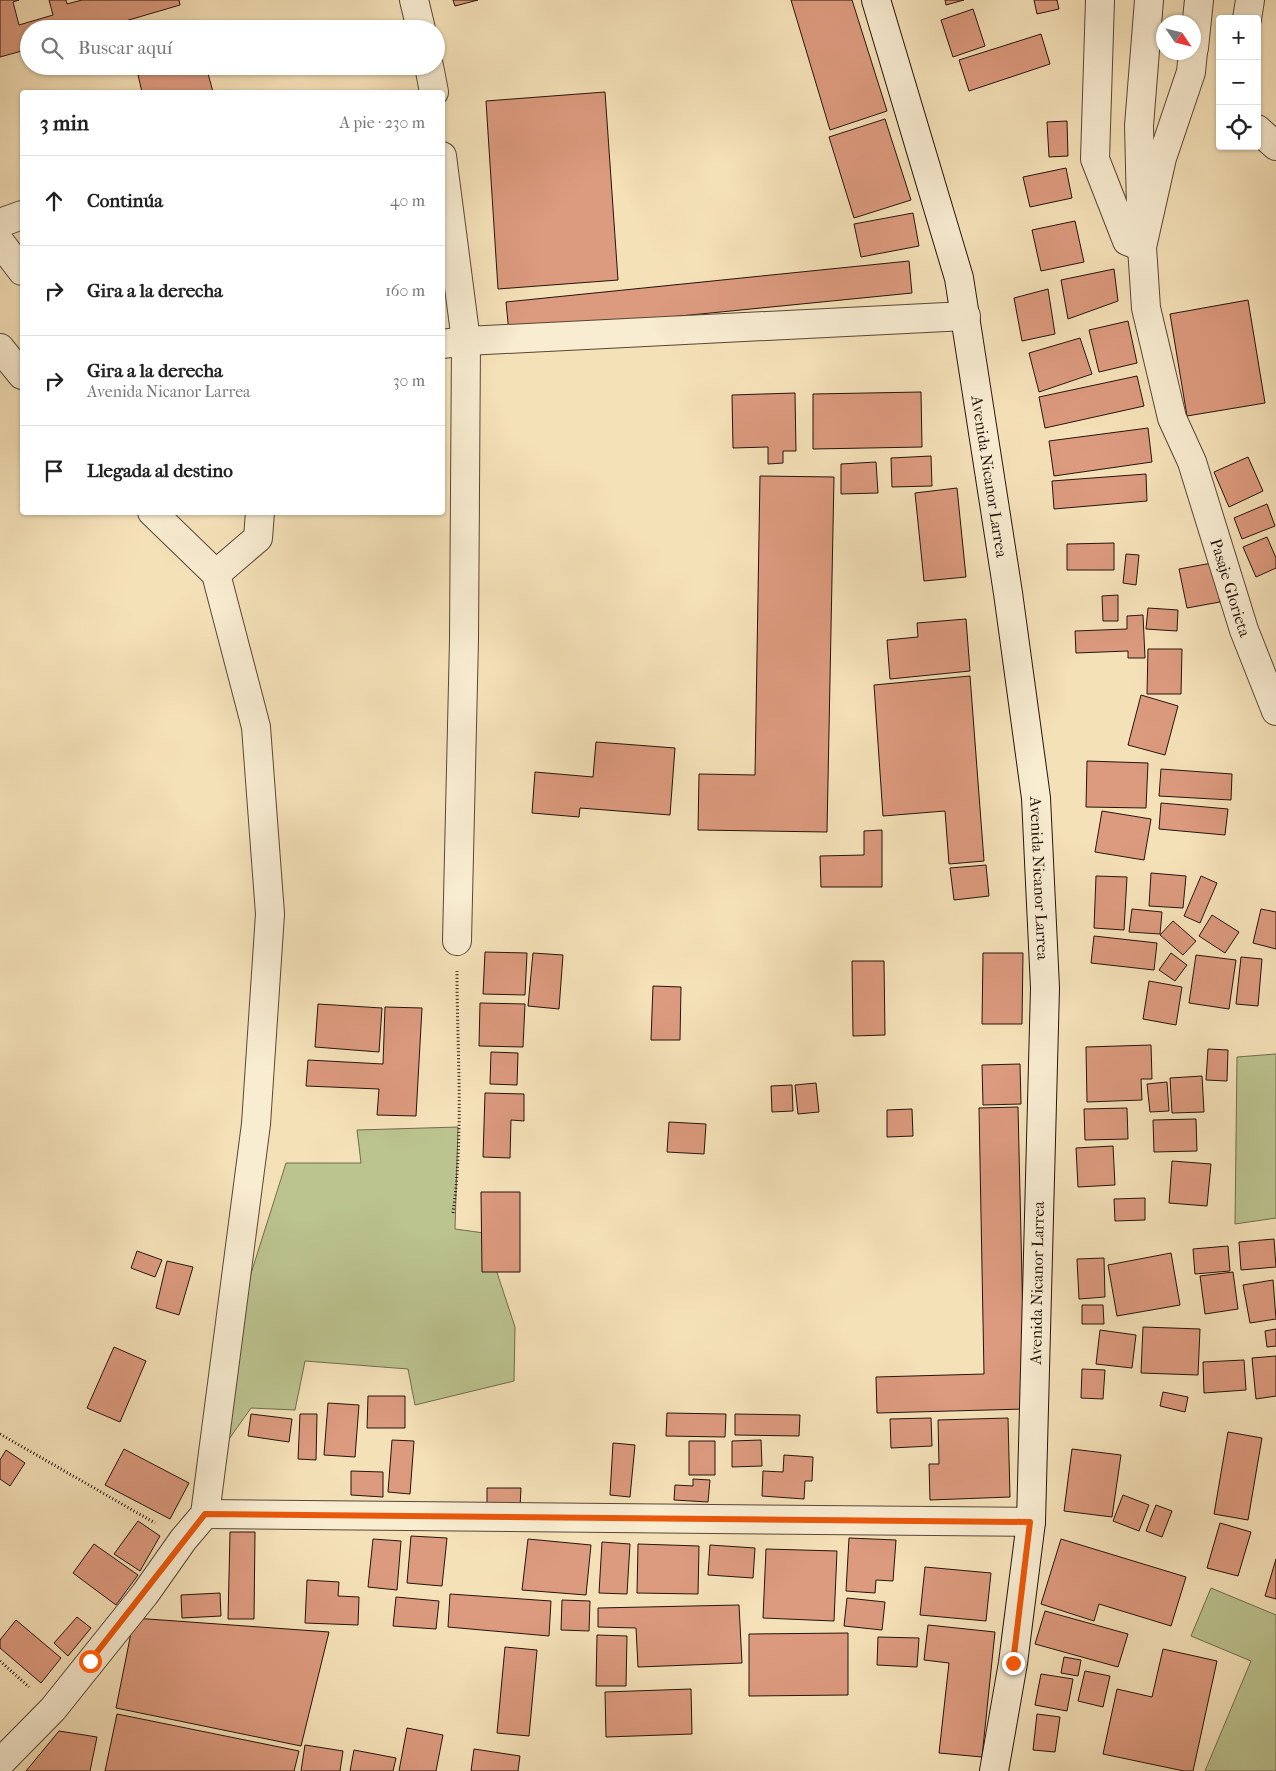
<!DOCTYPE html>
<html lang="es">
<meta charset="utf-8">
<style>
body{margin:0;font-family:"IM FELL French Canon",serif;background:#f2f2f2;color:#222}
.controls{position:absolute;right:15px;top:15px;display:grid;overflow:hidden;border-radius:5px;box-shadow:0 1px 4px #0004}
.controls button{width:45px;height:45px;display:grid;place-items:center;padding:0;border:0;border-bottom:1px solid #e0e0e0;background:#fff;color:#222;font:25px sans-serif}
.compass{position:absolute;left:1156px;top:15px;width:45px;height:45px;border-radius:50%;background:#fff;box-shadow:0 1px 4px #0004;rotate:125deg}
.stop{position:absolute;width:15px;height:15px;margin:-11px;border:4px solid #ea580c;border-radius:50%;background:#fff}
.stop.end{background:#ea580c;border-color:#fff;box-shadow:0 1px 5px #0008}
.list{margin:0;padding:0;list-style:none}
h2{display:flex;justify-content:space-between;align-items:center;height:65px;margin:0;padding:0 20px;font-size:21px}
h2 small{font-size:16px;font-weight:400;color:#767676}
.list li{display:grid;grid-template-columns:32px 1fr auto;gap:15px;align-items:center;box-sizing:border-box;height:90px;padding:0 20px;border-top:1px solid #e0e0e0}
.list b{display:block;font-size:19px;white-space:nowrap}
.list p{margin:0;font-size:16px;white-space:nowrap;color:#767676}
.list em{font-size:16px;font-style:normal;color:#767676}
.icon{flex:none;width:28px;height:28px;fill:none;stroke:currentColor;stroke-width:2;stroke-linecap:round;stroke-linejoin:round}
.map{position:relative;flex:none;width:1276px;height:1771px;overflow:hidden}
.search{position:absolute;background:#fff;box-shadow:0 1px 4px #0004;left:20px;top:20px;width:425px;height:55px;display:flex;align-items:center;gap:12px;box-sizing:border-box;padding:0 18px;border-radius:28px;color:#767676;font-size:19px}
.panel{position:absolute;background:#fff;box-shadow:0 1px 4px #0004;left:20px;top:90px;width:425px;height:425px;border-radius:5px}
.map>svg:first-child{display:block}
.green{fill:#bbc38f;stroke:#706c4e}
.building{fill:#dc9a7e;stroke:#25140c}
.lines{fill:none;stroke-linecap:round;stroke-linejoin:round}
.minor-casing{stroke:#594737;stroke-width:30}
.secondary-casing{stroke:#25140c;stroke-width:30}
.path{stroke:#25140c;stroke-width:3;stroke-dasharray:1 2.5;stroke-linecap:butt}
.minor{stroke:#f8ecd1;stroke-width:28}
.secondary{stroke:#f8ecd1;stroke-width:28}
.route{stroke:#ea580c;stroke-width:6}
.labels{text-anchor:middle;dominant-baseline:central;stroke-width:4;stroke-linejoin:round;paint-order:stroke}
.street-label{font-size:16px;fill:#25140c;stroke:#f8ecd1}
</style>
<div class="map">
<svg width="1276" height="1771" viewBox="0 0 1276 1771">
<rect width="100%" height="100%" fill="#f5e1b8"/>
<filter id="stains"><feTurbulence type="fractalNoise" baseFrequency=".004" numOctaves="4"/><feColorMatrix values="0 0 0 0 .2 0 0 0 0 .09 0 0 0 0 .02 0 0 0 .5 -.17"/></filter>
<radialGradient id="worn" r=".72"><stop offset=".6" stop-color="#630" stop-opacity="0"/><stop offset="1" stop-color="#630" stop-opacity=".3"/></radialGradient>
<path class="green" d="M1276 1054V1218L1235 1224 1237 1057Z
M458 1127 455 1229 484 1233 515 1327 514 1381 415 1405 408 1369 305 1361 295 1410 251 1408 227 1442 242 1302 286 1163H361L357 1130Z
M1211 1588 1276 1615V1771H1205L1251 1661 1191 1636Z"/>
<path class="building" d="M0 0H19L13 2 19 25 53 15 49 0H66L67 4 82 0H179L180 5 98 29H29V49L0 57Z
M453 0H478L455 6Z
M791 0H852L887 111 830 130Z
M945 0H964L946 5Z
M1034 0H1057L1059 9 1037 14Z
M973 9 985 46 953 57 941 20Z
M1041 34 1050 64 969 91 959 60Z
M173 66H206L213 92H142L138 75Z
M605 92 618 280 498 289 486 101Z
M885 119 911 200 854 218 829 137Z
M1067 121 1068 156 1049 157 1047 122Z
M1066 168 1072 198 1030 207 1023 177Z
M913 213 919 246 861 257 854 224Z
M1075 221 1084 262 1041 271 1032 230Z
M909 261 912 293 509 333 506 302Z
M1114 269 1118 301 1068 319 1061 280Z
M1048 289 1055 334 1022 341 1014 298Z
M1248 300 1265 403 1187 416 1170 314Z
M1128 321 1137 363 1099 372 1089 330Z
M1080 338 1092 374 1039 392 1029 353Z
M1137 376 1144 406 1045 428 1039 397Z
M921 392 922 447 813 449V394Z
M795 393 796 451H783V463L768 464V447L733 448 732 395Z
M1148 428 1152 462 1054 476 1049 441Z
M931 456 932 486 892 487 891 458Z
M1248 457 1263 491 1229 507 1214 472Z
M876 462 878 493 841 494V464Z
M1146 474 1147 501 1054 509 1052 481Z
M760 476 834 477 827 832 698 830 699 774 755 775Z
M957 488 966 577 924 581 915 493Z
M1267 504 1275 526 1242 539 1234 518Z
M1267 537 1276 558V568L1256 577 1243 547Z
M1114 543V570H1067V544Z
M1126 554 1139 555 1136 585 1123 583Z
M1212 563 1220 602 1187 608 1179 569Z
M1118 595V621H1103L1102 596Z
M1148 608 1178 610 1177 631 1146 629Z
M1143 615 1145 658H1128V651L1076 653 1075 631 1127 629V616Z
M966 619 970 671 890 679 887 640 918 637 917 623Z
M1148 649H1182L1181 694H1147Z
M970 676 984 861 949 864 945 811 883 816 874 685Z
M1141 695 1178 706 1165 755 1128 745Z
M596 742 675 748 670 815 580 808 579 817 532 813 535 772 593 777Z
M1087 761 1148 763 1146 808 1086 807Z
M1161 769 1232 774 1231 800 1159 796Z
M1161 803 1228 809 1225 835 1159 829Z
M1102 811 1151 819 1144 860 1095 852Z
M882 830V887H821L820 856 864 855V831Z
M986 865 989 896 954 900 950 868Z
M1151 873 1186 876 1183 908 1149 906Z
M1096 876 1127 877 1124 930 1094 928Z
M1201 876 1217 883 1200 923 1184 916Z
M1132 909 1162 912 1160 934 1129 932Z
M1261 909 1276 912V949L1253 943Z
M1212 915 1239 932 1225 953 1199 936Z
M1173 921 1196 941 1183 955 1160 935Z
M1094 936 1157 943 1154 970 1091 963Z
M485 952 527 953 525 995 483 994Z
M533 953 563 955 559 1009 528 1006Z
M983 953H1023L1022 1024H982Z
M1171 953 1187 965 1175 981 1159 970Z
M1196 955 1236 960 1229 1009 1189 1003Z
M1241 957 1262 959 1258 1006 1236 1004Z
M852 961H884L885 1035 853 1036Z
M1149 981 1182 987 1176 1025 1143 1019Z
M653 986 681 987 680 1040H651Z
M480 1003 525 1004 523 1047 479 1046Z
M318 1004 382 1008 379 1052 315 1047Z
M385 1007 422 1008 416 1116 377 1115 379 1089 306 1086 308 1060 383 1064Z
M1151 1045 1152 1079H1141L1142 1100 1087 1102 1086 1047Z
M1208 1049 1228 1050 1227 1081 1206 1080Z
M491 1052 518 1053 517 1085 490 1084Z
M1020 1064 1021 1104 983 1105 982 1065Z
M1202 1076 1204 1112 1172 1113 1170 1078Z
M1167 1082 1169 1111 1150 1112 1147 1084Z
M816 1083 819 1112 798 1114 795 1085Z
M792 1085 793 1111 772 1112 771 1086Z
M485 1093 524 1094V1121L511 1120 510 1158 483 1157Z
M1018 1107 1025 1409 877 1413 876 1377 984 1374 979 1108Z
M1127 1108 1128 1139 1085 1140 1084 1109Z
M912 1109 913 1136 887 1137V1110Z
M1196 1119 1197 1151 1154 1152 1153 1120Z
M669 1122 706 1124 704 1154 667 1152Z
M1113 1146 1115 1185 1078 1187 1076 1148Z
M1172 1161 1211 1164 1207 1206 1169 1203Z
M481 1192H520V1272H482Z
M1145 1198V1220L1115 1221 1114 1199Z
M1274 1239 1276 1267 1241 1270 1239 1242Z
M1228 1246 1230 1271 1195 1274 1193 1249Z
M137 1251 162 1260 155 1277 131 1268Z
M1171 1253 1180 1305 1117 1316 1108 1265Z
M1104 1258 1105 1297 1079 1299 1077 1259Z
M167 1261 193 1267 179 1315 156 1308Z
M1233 1272 1238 1309 1205 1314 1200 1276Z
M1273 1280 1276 1319 1250 1323 1243 1285Z
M1082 1305H1103L1104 1324H1082Z
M1143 1327 1200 1329 1198 1375 1141 1373Z
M1276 1329V1346L1267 1347 1265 1331Z
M1100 1330 1136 1335 1132 1368 1096 1364Z
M114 1347 146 1361 120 1422 87 1408Z
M1276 1356V1396L1256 1399 1252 1358Z
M1244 1360 1246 1390 1204 1393 1203 1362Z
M1082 1369 1105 1370 1103 1399 1081 1398Z
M1163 1392 1188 1397 1185 1412 1160 1406Z
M368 1396H405V1428H367Z
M328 1403 359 1405 355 1457 324 1455Z
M667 1413 726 1414 725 1437 666 1436Z
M251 1414 292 1419 289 1442 248 1436Z
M300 1414H317L316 1460 298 1459Z
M735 1414 800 1415 799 1436 735 1435Z
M931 1418 932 1446 891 1448 890 1419Z
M1008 1418 1010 1497 930 1500 929 1464H939L938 1420Z
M1228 1432 1262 1438 1248 1520 1214 1514Z
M392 1440 414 1441 410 1494 388 1492Z
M761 1440 762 1466 732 1467V1441Z
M689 1441H715V1475H689Z
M613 1443 635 1445 630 1497 610 1495Z
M124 1449 189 1483 170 1519 105 1485Z
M1072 1449 1121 1455 1112 1517 1064 1511Z
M6 1450 25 1463 10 1486 0 1479V1460Z
M784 1455 813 1457 812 1481H805L804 1499 762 1496 763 1471 783 1472Z
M351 1471 383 1472V1497L351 1495Z
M693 1479 710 1480 708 1502 674 1500 675 1485 693 1486Z
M487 1488H521L520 1507 487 1506Z
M1123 1495 1149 1505 1139 1531 1113 1521Z
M1156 1505 1172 1511 1162 1537 1146 1531Z
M138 1521 160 1536 140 1571 114 1554Z
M1220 1523 1251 1532 1238 1576 1207 1568Z
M230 1532H255L254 1619H228Z
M411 1536 447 1538 442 1586 407 1583Z
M849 1538 896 1540 893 1581 876 1580 875 1593 846 1591Z
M373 1539 401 1541 397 1590 368 1587Z
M528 1539 591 1545 586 1595 522 1590Z
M1061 1539 1186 1577 1171 1626 1099 1604 1094 1621 1041 1604Z
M602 1542 630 1544 627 1594 599 1593Z
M94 1544 138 1575 116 1605 73 1573Z
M638 1544 699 1546 698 1594 637 1593Z
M710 1545 755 1548 753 1578 708 1575Z
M766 1549 837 1551 834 1621 763 1618Z
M1276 1559V1599L1265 1596Z
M925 1567 991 1573 986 1621 920 1615Z
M307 1580 339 1582 338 1596 359 1597 358 1625 305 1623Z
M220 1593 221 1616 182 1618 181 1595Z
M450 1594 551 1601 549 1636 448 1627Z
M396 1597 439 1601 436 1629 393 1626Z
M847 1598 885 1602 882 1630 844 1626Z
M562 1600 590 1601 589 1631 561 1630Z
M739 1605 742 1663 638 1667 636 1628 598 1627V1608Z
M1045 1611 1128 1634 1118 1667 1035 1644Z
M77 1617 91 1628 68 1656 54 1643Z
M134 1618 329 1632 301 1746 116 1708Z
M16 1620 61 1658 41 1683 0 1648V1640Z
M928 1625 995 1632 982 1757 939 1753 949 1663 924 1660Z
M848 1633V1695L749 1696V1634Z
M597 1635 627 1636 626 1686H596Z
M878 1637 919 1638 917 1667 877 1665Z
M505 1647 537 1650 529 1736 497 1733Z
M1163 1649 1217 1661 1193 1771H1184L1103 1754 1117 1689 1152 1697Z
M1064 1657 1081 1660 1078 1676 1061 1673Z
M1085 1671 1110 1676 1103 1707 1078 1701Z
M1041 1674 1073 1679 1067 1711 1035 1705Z
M691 1689 692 1734 606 1737 605 1692Z
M117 1714 299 1751 294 1771H105Z
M1037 1714 1060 1717 1055 1752 1033 1750Z
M407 1728 443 1735 436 1771H399Z
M59 1731 97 1737 90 1771H26Z
M305 1745 343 1751 340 1771H301Z
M474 1749 520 1756 518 1771H471Z
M354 1750 396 1758 393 1771H350Z"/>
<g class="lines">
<defs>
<g id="minor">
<path d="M414 0 421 29"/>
<path d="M1100 0 1095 159 1127 241 1142 247 1139 126 1149 0"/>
<path d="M1247 19 1250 0"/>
<path d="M1194 48 1199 0"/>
<path id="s1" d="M1193 52 1191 72 1162 158 1142 247 1146 308 1172 418 1192 462 1244 630 1276 711"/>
<path d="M429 66 434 92"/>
<path d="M1257 129 1276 146"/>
<path d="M442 156 466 341 464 640 457 941"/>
<path d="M0 223 22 215"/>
<path d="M0 242 22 271"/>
<path d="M442 344 466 341 966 316"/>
<path d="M0 348 22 375"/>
<path d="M216 574 258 538 260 512"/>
<path d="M205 1514 1031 1522"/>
<path d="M0 1763 53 1709 145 1594 183 1540 205 1514 256 1124 270 914 256 727 216 574 152 512"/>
</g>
<g id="secondary">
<path id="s2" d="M876 0 959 278 1008 593 1036 798 1045 988 1031 1522 1013 1663 994 1771"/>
</g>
</defs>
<use href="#minor" class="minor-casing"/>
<use href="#secondary" class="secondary-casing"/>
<path class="path" d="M453 1213C464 1134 457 1051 457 971
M0 1434 155 1523
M0 1661 29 1687"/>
<use href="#minor" class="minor"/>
<use href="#secondary" class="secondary"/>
</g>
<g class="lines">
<path class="route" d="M90 1661 205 1514 1030 1522 1013 1663"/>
</g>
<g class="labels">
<g class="street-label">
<text stroke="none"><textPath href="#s2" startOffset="491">Avenida Nicanor Larrea</textPath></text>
<text stroke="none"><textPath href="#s1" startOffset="556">Pasaje Glorieta</textPath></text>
<text stroke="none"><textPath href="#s2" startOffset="896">Avenida Nicanor Larrea</textPath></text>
<text transform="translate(1037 1283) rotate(-89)">Avenida Nicanor Larrea</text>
</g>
</g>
<rect width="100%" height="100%" filter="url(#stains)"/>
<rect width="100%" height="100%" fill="url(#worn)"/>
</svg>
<div class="controls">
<button>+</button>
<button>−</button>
<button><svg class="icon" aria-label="locate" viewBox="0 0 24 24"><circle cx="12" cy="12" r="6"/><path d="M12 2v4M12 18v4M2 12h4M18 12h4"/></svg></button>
</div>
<svg class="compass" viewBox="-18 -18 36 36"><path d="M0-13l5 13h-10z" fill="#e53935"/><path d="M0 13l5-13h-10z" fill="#767676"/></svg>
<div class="stop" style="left:90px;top:1661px"></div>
<div class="stop end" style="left:1013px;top:1663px"></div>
<div class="search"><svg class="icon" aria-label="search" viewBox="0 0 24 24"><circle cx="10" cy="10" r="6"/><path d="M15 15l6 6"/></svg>Buscar aquí</div>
<section class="panel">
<h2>3 min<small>A pie · 230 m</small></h2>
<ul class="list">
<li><svg class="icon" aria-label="ahead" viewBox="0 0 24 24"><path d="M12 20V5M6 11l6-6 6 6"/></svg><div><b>Continúa</b></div><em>40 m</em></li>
<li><svg class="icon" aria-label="right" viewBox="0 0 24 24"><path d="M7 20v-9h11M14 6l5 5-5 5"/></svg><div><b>Gira a la derecha</b></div><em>160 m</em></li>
<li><svg class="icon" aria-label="right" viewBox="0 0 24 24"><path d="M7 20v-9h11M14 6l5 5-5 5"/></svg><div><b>Gira a la derecha</b><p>Avenida Nicanor Larrea</p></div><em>30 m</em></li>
<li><svg class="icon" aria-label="arrive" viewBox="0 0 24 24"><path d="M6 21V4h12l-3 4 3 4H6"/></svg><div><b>Llegada al destino</b></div></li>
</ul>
</section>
</div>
